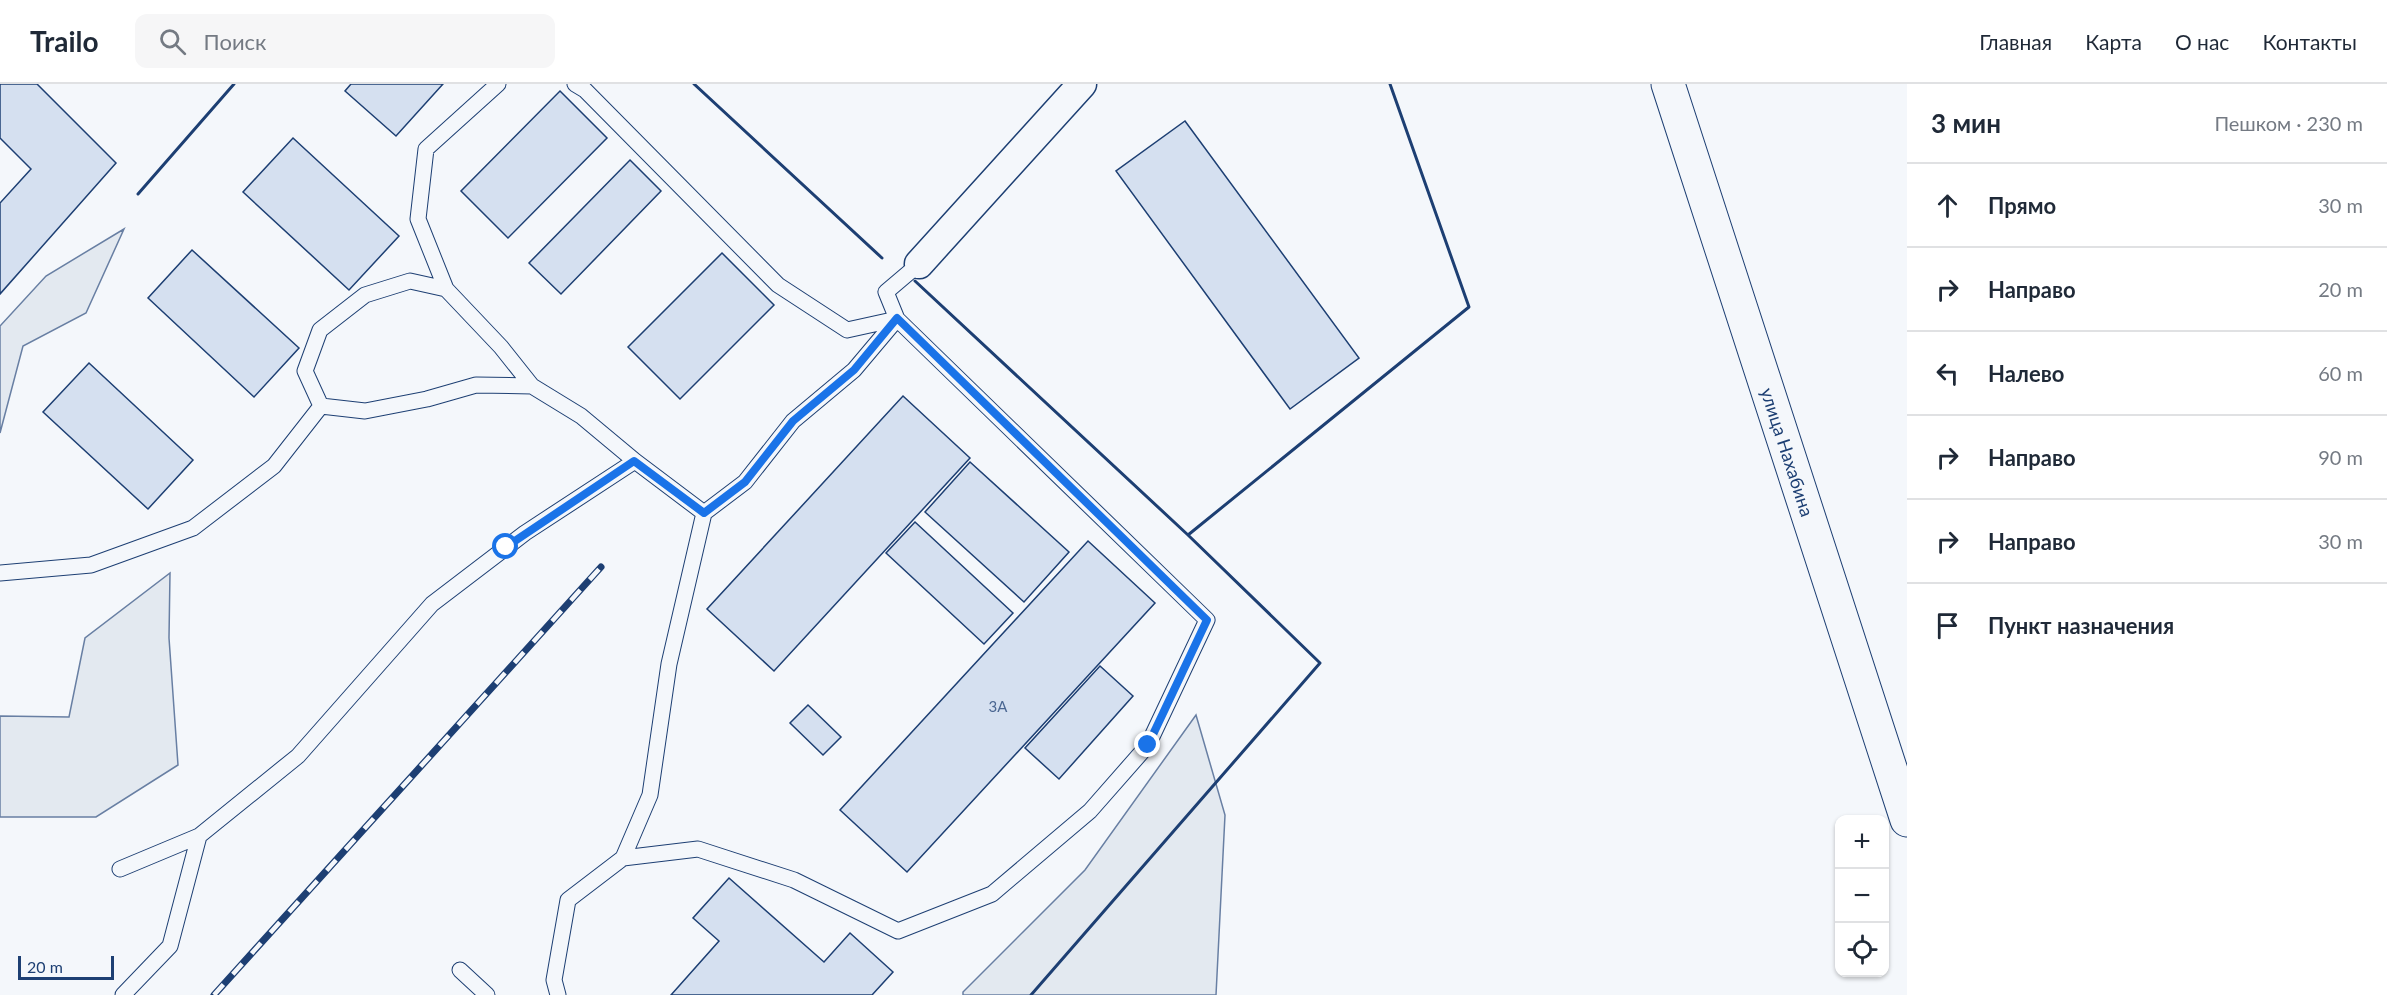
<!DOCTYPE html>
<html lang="ru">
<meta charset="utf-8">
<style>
body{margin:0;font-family:Lato,sans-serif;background:#f6f6f7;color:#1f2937}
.controls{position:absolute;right:18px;bottom:18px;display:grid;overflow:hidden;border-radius:12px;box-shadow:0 2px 4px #0004}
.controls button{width:54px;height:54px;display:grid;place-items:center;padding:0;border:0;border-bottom:2px solid #e0e1e3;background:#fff;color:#1f2937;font:30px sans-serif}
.scale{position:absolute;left:18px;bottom:15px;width:96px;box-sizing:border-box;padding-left:6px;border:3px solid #1d3f73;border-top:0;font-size:16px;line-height:21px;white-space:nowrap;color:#1d3f73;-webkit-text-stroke:4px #f4f7fb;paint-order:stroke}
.stop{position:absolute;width:18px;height:18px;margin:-14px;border:4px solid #1a73e8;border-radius:50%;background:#fff}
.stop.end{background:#1a73e8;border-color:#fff;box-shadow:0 2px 6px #0008}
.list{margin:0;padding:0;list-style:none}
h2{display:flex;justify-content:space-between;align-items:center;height:78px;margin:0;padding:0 24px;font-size:26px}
h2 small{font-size:20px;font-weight:400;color:#747a83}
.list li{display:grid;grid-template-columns:39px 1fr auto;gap:18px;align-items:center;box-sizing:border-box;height:84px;padding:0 24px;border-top:2px solid #e0e1e3}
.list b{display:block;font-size:22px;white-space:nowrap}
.list em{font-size:20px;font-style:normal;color:#747a83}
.icon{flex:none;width:33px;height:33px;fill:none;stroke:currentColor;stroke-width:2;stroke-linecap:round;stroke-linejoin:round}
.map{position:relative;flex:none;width:1907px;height:911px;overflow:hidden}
header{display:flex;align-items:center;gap:36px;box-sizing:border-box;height:84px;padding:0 30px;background:#fff;border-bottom:2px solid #e0e1e3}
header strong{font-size:28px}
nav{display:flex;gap:33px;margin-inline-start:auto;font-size:21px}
.search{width:420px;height:54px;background:#f6f6f7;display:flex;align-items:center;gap:15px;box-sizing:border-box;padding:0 21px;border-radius:12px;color:#747a83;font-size:22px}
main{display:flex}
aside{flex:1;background:#fff}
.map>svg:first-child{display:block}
.green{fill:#e3e9f0;stroke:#687fa3;stroke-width:1.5}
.building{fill:#d5e0f0;stroke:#1d3f73;stroke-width:1.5}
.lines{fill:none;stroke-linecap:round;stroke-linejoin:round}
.service-casing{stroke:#1d3f73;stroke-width:17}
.minor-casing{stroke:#1d3f73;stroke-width:31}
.secondary-casing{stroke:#1d3f73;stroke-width:35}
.service{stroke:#f4f7fb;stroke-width:15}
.minor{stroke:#f4f7fb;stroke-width:28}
.secondary{stroke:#f4f7fb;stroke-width:33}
.rail-casing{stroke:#1d3f73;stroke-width:7}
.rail{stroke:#f4f7fb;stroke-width:4.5;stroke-dasharray:14;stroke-linecap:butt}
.wall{stroke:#1d3f73;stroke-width:3}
.route{stroke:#1a73e8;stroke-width:8}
.labels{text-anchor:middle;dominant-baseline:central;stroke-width:4.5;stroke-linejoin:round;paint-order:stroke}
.number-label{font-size:15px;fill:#4b6792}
.street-label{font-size:18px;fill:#1d3f73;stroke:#f4f7fb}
</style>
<header>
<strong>Trailo</strong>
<div class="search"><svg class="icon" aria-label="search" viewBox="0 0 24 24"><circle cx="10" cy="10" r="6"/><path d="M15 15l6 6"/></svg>Поиск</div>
<nav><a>Главная</a><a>Карта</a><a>О нас</a><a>Контакты</a></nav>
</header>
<main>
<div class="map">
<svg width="1907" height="911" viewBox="0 0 1907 911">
<rect width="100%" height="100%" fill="#f4f7fb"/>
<path class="green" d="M124 145 86 229 23 262 0 349V242L46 192Z
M170 489 169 554 178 681 96 733H0V632L69 633 85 554Z
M1196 631 1225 731 1216 911H963V908L1085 786Z"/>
<path class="building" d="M0 0H37L116 79 0 210V119L31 85 0 54Z
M351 0H443L396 52 345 7Z
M560 7 607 54 508 154 461 107Z
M1185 37 1359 274 1290 325 1116 87Z
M293 54 399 152 349 206 243 108Z
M630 76 661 107 561 210 529 179Z
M192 166 299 264 254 313 148 214Z
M722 169 774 221 680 315 628 263Z
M89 279 193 376 148 425 43 328Z
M903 312 970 374 774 587 707 525Z
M970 378 1069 468 1024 518 925 428Z
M915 438 1013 529 984 560 886 469Z
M1088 457 1155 519 907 788 840 726Z
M1100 582 1133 612 1059 695 1025 664Z
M808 621 841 653 823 671 790 639Z
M729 794 824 878 850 849 893 888 872 911H671L719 857 693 834Z"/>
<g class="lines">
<defs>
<path id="service" d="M498 0 426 65 418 135 446 205 501 263 532 302 581 332 635 377 704 429 745 398 793 337 854 286 897 235
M575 0 585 6 778 201 847 246 897 235
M446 205 410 197 365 211 320 246 305 287 321 322 365 327 427 315 476 301 532 302
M0 489 91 481 193 444 274 382 321 322
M623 774 650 711 669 580 704 429
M120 785 199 752 298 672 432 520 525 449 635 377
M460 886 487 911
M123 911 170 862 199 752
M558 911 554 896 568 816 623 774 698 765 794 796 898 847 992 810 1090 727 1148 661 1207 536 897 235 886 208 919 180"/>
<path id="minor" d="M919 180 1082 0"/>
<g id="secondary">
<path id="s1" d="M1668 0 1907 736"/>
</g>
</defs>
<use href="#service" class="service-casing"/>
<use href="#minor" class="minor-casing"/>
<use href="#secondary" class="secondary-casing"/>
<use href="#service" class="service"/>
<use href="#minor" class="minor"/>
<use href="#secondary" class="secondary"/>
<defs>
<path id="rail" d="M214 911 601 483"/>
</defs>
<use href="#rail" class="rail-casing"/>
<use href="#rail" class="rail"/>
<path class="wall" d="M694 0 882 174
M138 110 234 0
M915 197 1188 451
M1031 911 1320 579 1188 451 1469 223 1390 0"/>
</g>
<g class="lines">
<path class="route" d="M506 463 634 377 704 429 745 398 793 337 854 286 897 234 1207 536 1148 661"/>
</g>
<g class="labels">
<g class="number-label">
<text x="998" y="622">3А</text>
</g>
<g class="street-label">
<text stroke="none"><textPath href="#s1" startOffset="387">улица Нахабина</textPath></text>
</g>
</g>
</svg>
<div class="controls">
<button>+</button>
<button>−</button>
<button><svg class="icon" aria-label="locate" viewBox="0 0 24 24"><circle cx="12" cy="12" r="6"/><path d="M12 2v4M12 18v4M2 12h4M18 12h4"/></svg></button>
</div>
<div class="scale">20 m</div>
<div class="stop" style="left:506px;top:463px"></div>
<div class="stop end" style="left:1148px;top:661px"></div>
</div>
<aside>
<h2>3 мин<small>Пешком · 230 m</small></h2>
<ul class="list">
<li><svg class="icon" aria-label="ahead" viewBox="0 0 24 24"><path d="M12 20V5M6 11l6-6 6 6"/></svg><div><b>Прямо</b></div><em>30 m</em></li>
<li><svg class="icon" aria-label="right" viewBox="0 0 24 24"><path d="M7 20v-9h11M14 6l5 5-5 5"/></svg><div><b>Направо</b></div><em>20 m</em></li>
<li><svg class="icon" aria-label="left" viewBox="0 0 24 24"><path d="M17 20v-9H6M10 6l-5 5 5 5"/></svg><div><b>Налево</b></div><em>60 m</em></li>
<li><svg class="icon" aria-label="right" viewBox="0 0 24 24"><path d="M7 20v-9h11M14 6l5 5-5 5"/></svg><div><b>Направо</b></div><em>90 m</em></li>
<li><svg class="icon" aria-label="right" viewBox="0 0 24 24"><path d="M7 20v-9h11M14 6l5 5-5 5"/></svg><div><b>Направо</b></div><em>30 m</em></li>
<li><svg class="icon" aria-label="arrive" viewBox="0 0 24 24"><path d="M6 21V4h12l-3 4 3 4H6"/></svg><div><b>Пункт назначения</b></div></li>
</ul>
</aside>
</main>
